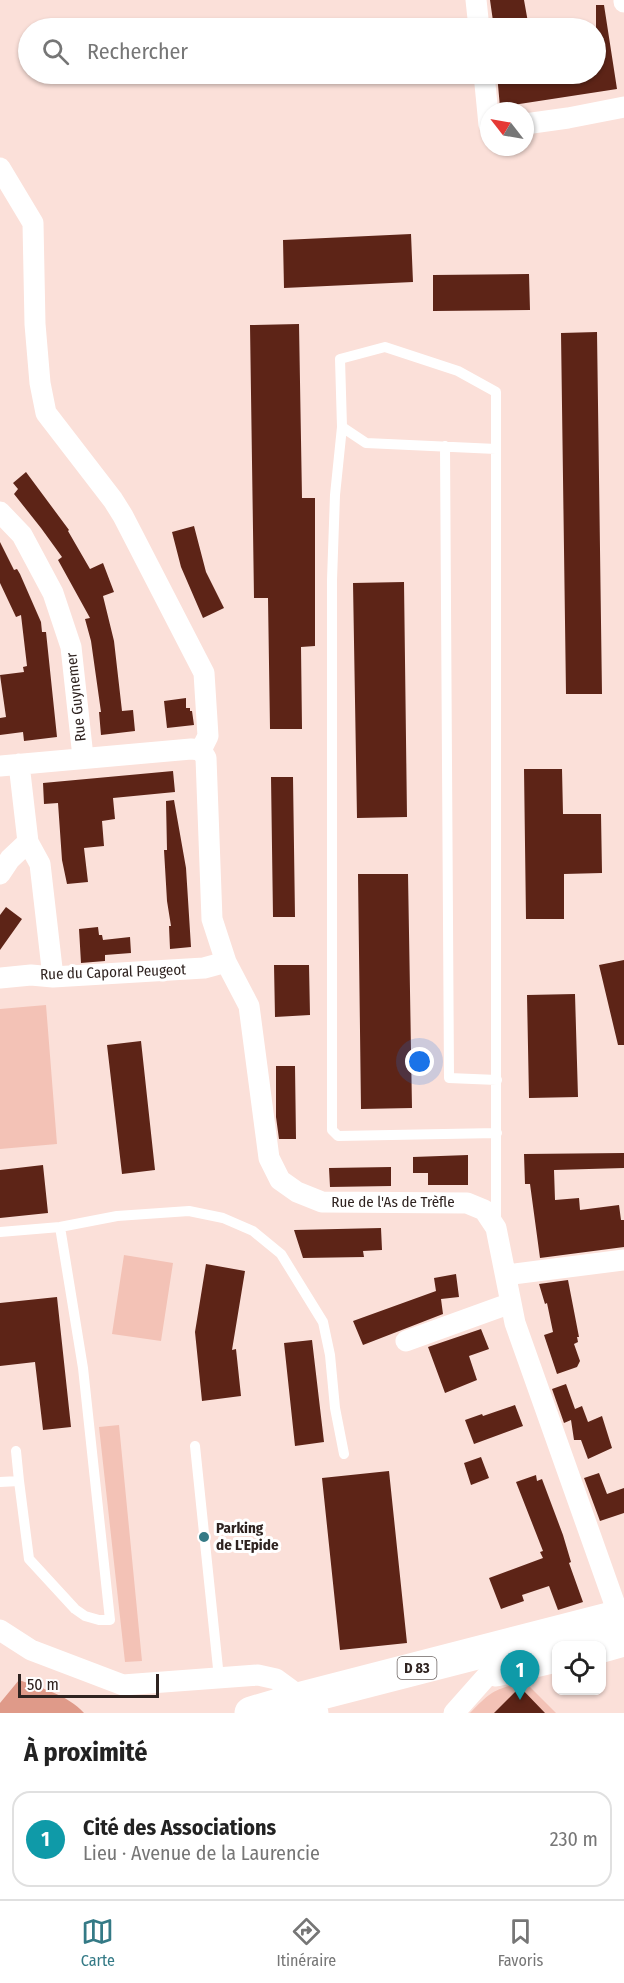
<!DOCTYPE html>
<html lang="fr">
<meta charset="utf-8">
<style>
body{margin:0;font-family:"Fira Sans Condensed",sans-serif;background:#f6f6f6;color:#222}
.controls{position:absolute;right:18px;bottom:18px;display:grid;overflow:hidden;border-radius:12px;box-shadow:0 2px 4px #0004}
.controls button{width:54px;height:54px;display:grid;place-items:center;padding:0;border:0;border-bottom:2px solid #e0e0e0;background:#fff;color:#222;font:30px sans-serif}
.compass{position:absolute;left:480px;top:102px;width:54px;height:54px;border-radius:50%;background:#fff;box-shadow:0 2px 4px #0004;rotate:301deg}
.scale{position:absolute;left:18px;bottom:15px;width:141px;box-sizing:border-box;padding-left:6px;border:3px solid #2f2320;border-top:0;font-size:16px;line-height:21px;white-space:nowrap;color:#2f2320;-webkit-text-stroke:4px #fff;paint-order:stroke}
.you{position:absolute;left:420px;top:1062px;width:21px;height:21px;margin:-15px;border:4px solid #fff;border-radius:50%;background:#1a73e8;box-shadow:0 0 0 9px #1a73e833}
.badge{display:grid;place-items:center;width:39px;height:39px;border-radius:50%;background:#347a86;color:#fff;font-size:20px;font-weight:700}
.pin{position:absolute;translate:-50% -50px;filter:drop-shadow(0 2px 3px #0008)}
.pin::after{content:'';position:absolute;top:32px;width:21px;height:18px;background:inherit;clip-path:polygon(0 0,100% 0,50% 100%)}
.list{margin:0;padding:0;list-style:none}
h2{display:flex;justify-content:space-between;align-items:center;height:78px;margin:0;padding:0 24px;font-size:26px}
h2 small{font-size:20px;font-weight:400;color:#767676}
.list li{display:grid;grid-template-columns:39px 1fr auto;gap:18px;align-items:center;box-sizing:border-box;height:96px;margin:0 12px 12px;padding:0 12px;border:2px solid #e0e0e0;border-radius:18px}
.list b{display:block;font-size:22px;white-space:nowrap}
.list p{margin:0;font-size:20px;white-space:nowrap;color:#767676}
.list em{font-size:20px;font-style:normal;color:#767676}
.icon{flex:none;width:33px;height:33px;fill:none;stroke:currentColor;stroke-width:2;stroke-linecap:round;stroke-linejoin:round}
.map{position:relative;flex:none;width:624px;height:1713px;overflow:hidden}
.search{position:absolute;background:#fff;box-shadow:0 2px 4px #0004;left:18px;right:18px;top:18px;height:66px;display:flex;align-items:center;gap:15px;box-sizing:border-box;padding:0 21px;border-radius:33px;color:#767676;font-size:22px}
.sheet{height:186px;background:#fff}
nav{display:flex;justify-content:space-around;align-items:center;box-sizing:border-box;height:84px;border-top:2px solid #e0e0e0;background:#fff;font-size:16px;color:#767676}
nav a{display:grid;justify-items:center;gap:3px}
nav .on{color:#347a86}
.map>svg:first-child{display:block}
.green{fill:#f3c2b6}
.forest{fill:#df9a89}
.building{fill:#5d2417}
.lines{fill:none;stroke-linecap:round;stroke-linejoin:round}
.lane{stroke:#fff;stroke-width:10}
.street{stroke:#fff;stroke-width:21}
.primary{stroke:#fff;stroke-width:33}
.poi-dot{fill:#347a86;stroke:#fff;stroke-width:2}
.labels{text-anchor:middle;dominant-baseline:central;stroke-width:6;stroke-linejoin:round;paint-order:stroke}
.shield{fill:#fff;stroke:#6d6563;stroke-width:1.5}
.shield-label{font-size:14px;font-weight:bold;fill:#2f2320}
.street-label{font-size:15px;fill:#2f2320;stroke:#fff}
.poi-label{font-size:15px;font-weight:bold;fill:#2f2320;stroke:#fff;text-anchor:start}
</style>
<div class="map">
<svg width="624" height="1713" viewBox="0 0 624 1713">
<rect width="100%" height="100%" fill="#fbe0d9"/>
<path class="green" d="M46 1005 57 1144 0 1149V1009Z
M124 1255 173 1263 161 1341 112 1334Z
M119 1425 142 1661 125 1662 99 1427Z
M525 1682 556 1713H470C492 1690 495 1689 525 1682Z"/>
<path class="forest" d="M19 1680C41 1688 68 1695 84 1713H0V1703Z"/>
<path class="building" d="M490 0H524L529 28H494Z
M596 5H604L617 89 500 107 497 74H596Z
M411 234 413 282 284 288 283 240Z
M529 274 530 310 433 311V275Z
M299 324 302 498H315V646L301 647 302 729H270L268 598H254L250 325Z
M597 332 602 694H566L561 333Z
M26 472 69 530 68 531 90 569 103 563 114 592 103 596 114 641 122 711 133 710 135 731 101 735 99 712H101L91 641 85 619 90 618 58 560 62 557 41 528 14 494 18 489 13 483Z
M194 526 206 572 224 608 203 618 181 567 172 532Z
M0 542 14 570 17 569 20 574 41 622 42 632H46L57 737 24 741 23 732 0 735V718L6 717 0 675 24 672 23 667 27 666 21 615 16 617 0 583Z
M404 582 407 817 357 818 353 583Z
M186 698V708H190V711H192L194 725 167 728 164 701Z
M524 769H562L563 814H601L602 873 564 874V919H526Z
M173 771 175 792 113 798 115 819 102 821 104 846 84 848 88 882 67 884 62 860 58 803 44 804 43 783Z
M271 777H293L295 917H273Z
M174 800 186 868 191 947 170 949 169 926H171L167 901 164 850H167L166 801Z
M358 874H408L412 1108 361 1109Z
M6 907 22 919 0 950V915Z
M98 927 99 935H102L103 940 130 937 131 953 105 955V961L81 963 79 929Z
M624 960V1045H618L599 965Z
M274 965H309L310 1015 275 1017Z
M575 994 578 1097 529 1098 527 995Z
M141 1041 155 1170 122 1174 107 1045Z
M276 1066H295L296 1139H279L276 1117Z
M624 1153V1168L554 1170 555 1200 579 1198 580 1210 619 1205 621 1220H624V1247L540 1258 530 1184H525L524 1154Z
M468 1155V1185H428V1173H413V1157Z
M43 1165 48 1213 0 1218V1170Z
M391 1167V1186L330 1187 329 1168Z
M381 1228 382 1250 363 1251 364 1257 303 1258 294 1230Z
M206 1264 245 1271 232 1350 236 1349 241 1396 202 1401 195 1332Z
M456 1274 459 1297 441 1299 443 1314 363 1345 353 1321 436 1291 434 1278Z
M568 1280 579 1337H577L578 1342 574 1344 580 1361 577 1367 557 1374 544 1335 553 1332 547 1303 545 1304 539 1284Z
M57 1297 71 1427 43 1430 35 1362 0 1366V1303Z
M481 1329 489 1349 469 1356 477 1380 445 1393 428 1347Z
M312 1340 324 1442 295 1446 284 1343Z
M566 1384 575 1409 582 1406 588 1422 602 1416 612 1448 588 1459 581 1440H574L571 1420 564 1423 552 1389Z
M515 1405 523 1426 474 1444 465 1420 482 1414 483 1416Z
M481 1457 489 1478 471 1485 464 1463Z
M389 1471 407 1643 340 1650 322 1478Z
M599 1473 607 1494 624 1488V1513L600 1521 584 1478Z
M536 1475 537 1481 542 1479 563 1535 571 1562 569 1563 583 1602 558 1610 549 1586 522 1595 524 1601 501 1609 489 1578 543 1558 540 1552 543 1551 516 1482Z
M520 1687 545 1713H494Z"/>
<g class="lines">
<path class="lane" d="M342 427 335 495 332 580V1130L338 1136 497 1133
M445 446 449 1078 497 1080
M496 449 366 443 342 427 340 359 385 347 458 371 496 392V1221
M0 1232 60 1227 117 1216 189 1211 223 1218 253 1231 281 1254 323 1322 330 1355 335 1408 344 1454
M195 1446 219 1678
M19 1481 29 1559 75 1609 85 1616 99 1620H110L83 1368 60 1227
M0 1482 19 1481 16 1451"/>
<path class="street" d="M476 0 479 28
M624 0V2
M484 74 489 125
M525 124 568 118 624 107
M0 168 33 223 35 324 40 383 46 413 113 500 123 516 204 673 208 736 201 750
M0 512 22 535 53 593 71 647 83 757
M201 750 206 758 212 919 226 962 249 1006 269 1158 280 1180 297 1192 322 1202 467 1203 484 1210 496 1228 515 1323 619 1616 615 1626
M19 764 28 842 40 864 53 977
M0 766 191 749 201 750
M0 874 10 859 28 842
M0 978 31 975 53 977 204 968 226 962
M506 1275 624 1260
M406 1341 511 1303
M0 1630 31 1650 123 1685 258 1675 276 1679 302 1698 318 1713
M454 1713 501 1660"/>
<path class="primary" d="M602 1646 624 1640
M496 1670 556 1656
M251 1713 302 1698 624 1615"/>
</g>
<circle class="poi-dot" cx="204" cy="1537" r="6"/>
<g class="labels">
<rect class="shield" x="397.5" y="1657" width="39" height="22" rx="4.5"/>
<g class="shield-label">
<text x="417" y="1668">D 83</text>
</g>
<g class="street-label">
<text transform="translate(76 697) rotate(-96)">Rue Guynemer</text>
<text transform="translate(113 972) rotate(-2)">Rue du Caporal Peugeot</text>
<text x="393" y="1202">Rue de l'As de Trèfle</text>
</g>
<g class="poi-label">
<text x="216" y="1528">Parking<tspan x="216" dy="17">de L'Epide</tspan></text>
</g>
</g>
</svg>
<div class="controls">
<button><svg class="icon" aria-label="locate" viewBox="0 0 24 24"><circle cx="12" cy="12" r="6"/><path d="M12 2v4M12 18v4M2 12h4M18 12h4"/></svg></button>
</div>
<svg class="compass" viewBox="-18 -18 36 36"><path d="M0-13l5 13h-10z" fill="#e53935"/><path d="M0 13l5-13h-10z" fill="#767676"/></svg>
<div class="scale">50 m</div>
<div class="you"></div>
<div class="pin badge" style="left:520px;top:1700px;background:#0f9aa8">1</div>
<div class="search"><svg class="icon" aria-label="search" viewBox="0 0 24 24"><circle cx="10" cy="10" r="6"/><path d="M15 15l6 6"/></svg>Rechercher</div>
</div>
<section class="sheet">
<h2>À proximité<small></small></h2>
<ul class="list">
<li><span class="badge" style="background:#0f9aa8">1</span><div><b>Cité des Associations</b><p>Lieu · Avenue de la Laurencie</p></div><em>230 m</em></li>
</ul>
</section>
<nav>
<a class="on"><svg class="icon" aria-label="map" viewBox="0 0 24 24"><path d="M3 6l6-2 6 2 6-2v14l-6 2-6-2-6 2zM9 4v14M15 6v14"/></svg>Carte</a>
<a><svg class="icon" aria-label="directions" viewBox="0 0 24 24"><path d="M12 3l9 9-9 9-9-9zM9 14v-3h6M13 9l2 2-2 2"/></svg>Itinéraire</a>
<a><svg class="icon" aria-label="saved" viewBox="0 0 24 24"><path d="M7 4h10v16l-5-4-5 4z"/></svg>Favoris</a>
</nav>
